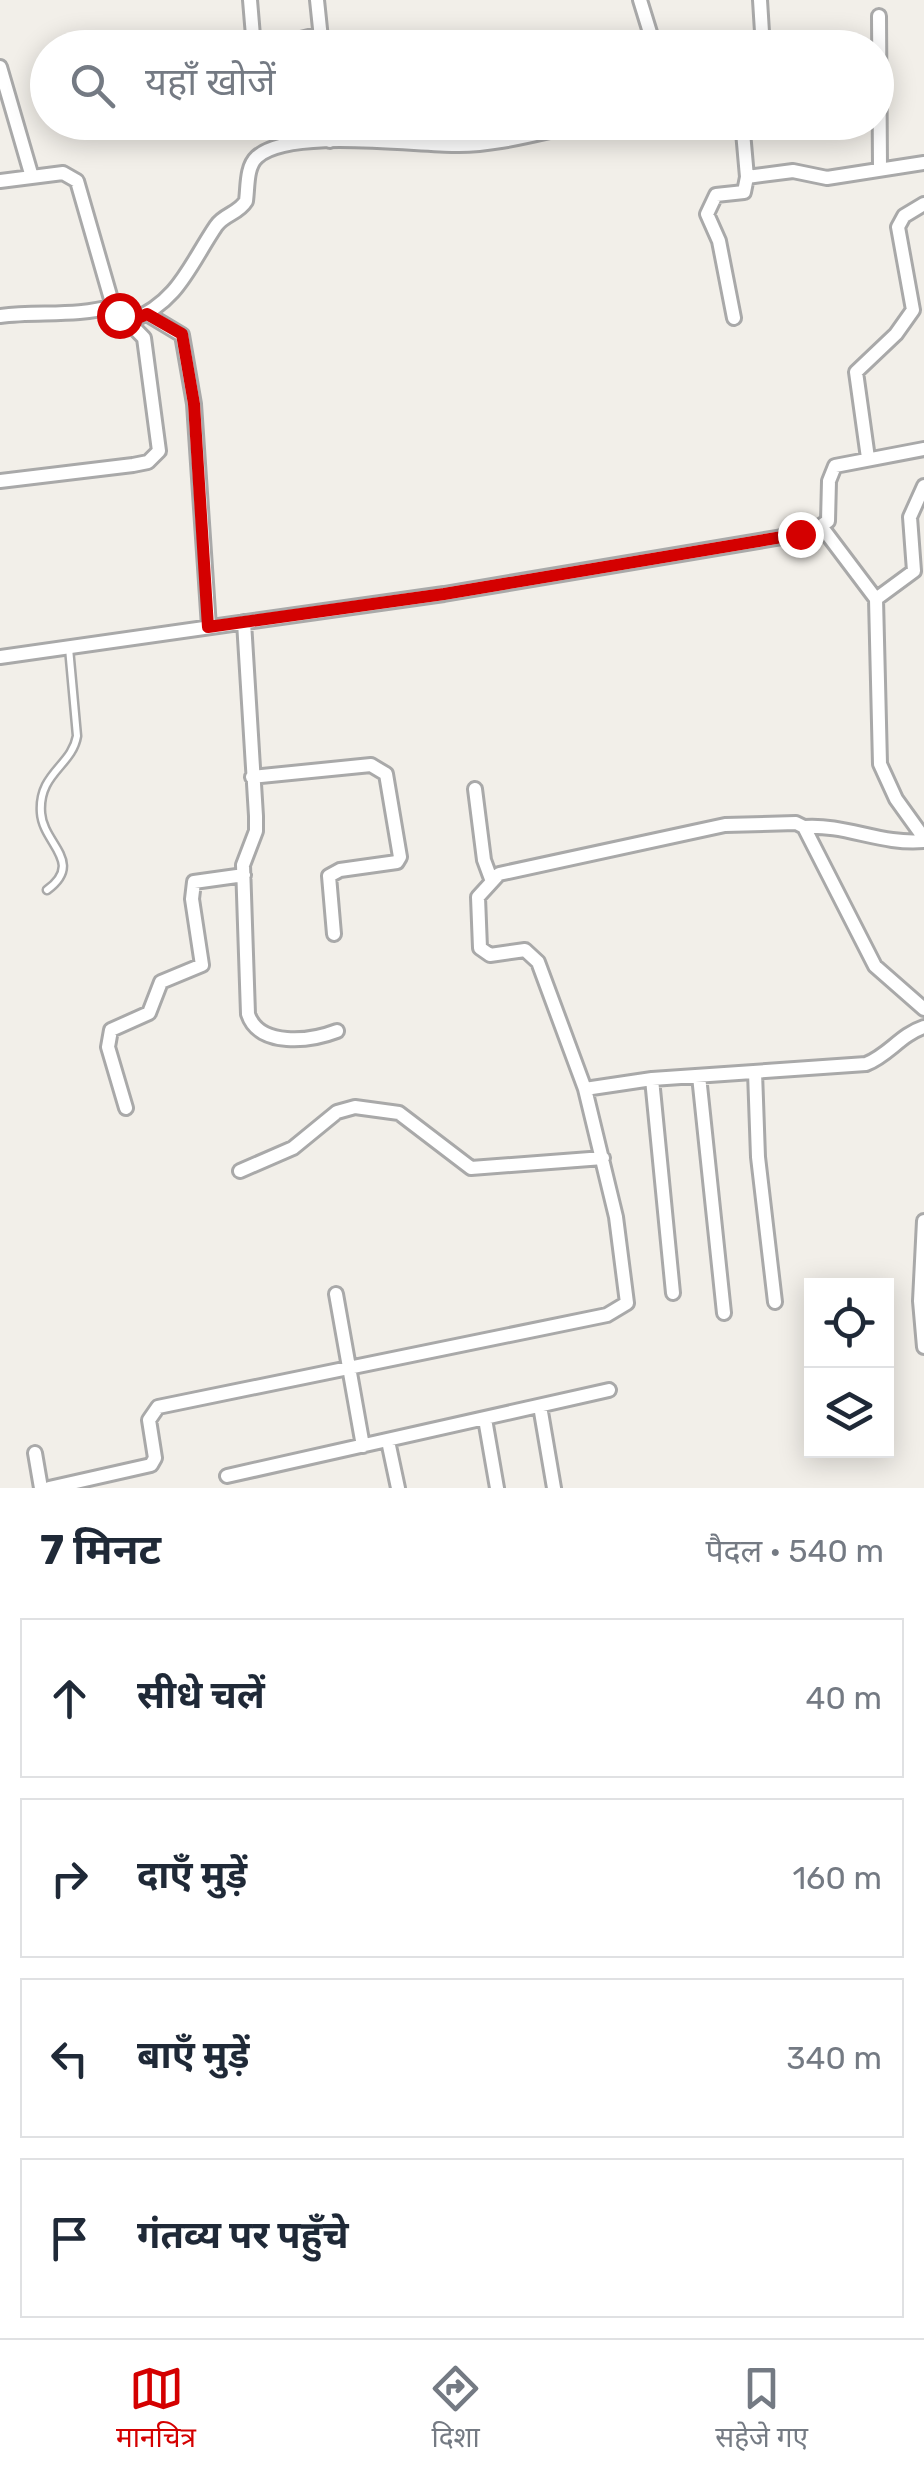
<!DOCTYPE html>
<html lang="hi">
<meta charset="utf-8">
<style>
body{margin:0;font-family:Rubik,"Noto Sans Devanagari",sans-serif;background:#f6f6f7;color:#1f2937}
.controls{position:absolute;right:30px;bottom:30px;display:grid;overflow:hidden;border-radius:0px;box-shadow:0 5px 25px #0003}
.controls button{width:90px;height:90px;display:grid;place-items:center;padding:0;border:0;border-bottom:2px solid #e0e1e3;background:#fff;color:#1f2937;font:50px sans-serif}
.stop{position:absolute;width:30px;height:30px;margin:-22px;border:8px solid #d40000;border-radius:50%;background:#fff}
.stop.end{background:#d40000;border-color:#fff;box-shadow:0 2px 10px #0008}
.list{margin:0;padding:0;list-style:none}
h2{display:flex;justify-content:space-between;align-items:center;height:130px;margin:0;padding:0 40px;font-size:42px}
h2 small{font-size:32px;font-weight:400;color:#747a83}
.list li{display:grid;grid-template-columns:65px 1fr auto;gap:30px;align-items:center;box-sizing:border-box;height:160px;margin:0 20px 20px;padding:0 20px;border:2px solid #e0e1e3;border-radius:0px}
.list b{display:block;font-size:38px;white-space:nowrap}
.list em{font-size:32px;font-style:normal;color:#747a83}
.icon{flex:none;width:55px;height:55px;fill:none;stroke:currentColor;stroke-width:2;stroke-linecap:round;stroke-linejoin:round}
.map{position:relative;flex:none;width:924px;height:1488px;overflow:hidden}
.search{position:absolute;background:#fff;box-shadow:0 5px 25px #0003;left:30px;right:30px;top:30px;height:110px;display:flex;align-items:center;gap:25px;box-sizing:border-box;padding:0 35px;border-radius:55px;color:#747a83;font-size:38px}
.sheet{height:850px;background:#fff}
nav{display:flex;justify-content:space-around;align-items:center;box-sizing:border-box;height:140px;border-top:2px solid #e0e1e3;background:#fff;font-size:28px;color:#747a83}
nav a{display:grid;justify-items:center;gap:5px}
nav .on{color:#d40000}
.map>svg:first-child{display:block}
.lines{fill:none;stroke-linecap:round;stroke-linejoin:round}
.service-casing{stroke:#a9a9a9;stroke-width:11}
.minor-casing{stroke:#a9a9a9;stroke-width:18}
.service{stroke:#fff;stroke-width:6}
.minor{stroke:#fff;stroke-width:12}
.route{stroke:#d40000;stroke-width:12}
</style>
<div class="map">
<svg width="924" height="1488" viewBox="0 0 924 1488">
<rect width="100%" height="100%" fill="#f2efe9"/>
<g class="lines">
<defs>
<path id="service" d="M47 890C85 862 43 844 41 813 38 773 72 766 77 736L69 648"/>
<path id="minor" d="M250 0 254 48
M317 0 322 48
M640 0 652 39
M760 0 763 48
M879 16 880 168
M264 48 321 34
M0 67 32 177
M328 122 330 141
M620 122 651 129 681 122
M723 122C737 132 755 136 767 122
M743 132 747 177 793 171 827 178 924 163
M0 181 63 173 77 181 113 306 144 338 159 451 148 462 133 465 0 481
M147 314 182 335 194 404 209 627
M0 316C38 311 77 317 113 306
M734 318 719 241 707 214 716 195 744 192 747 177
M131 321C179 301 189 266 216 226 224 214 238 214 246 201 248 187 246 167 257 157 290 128 411 145 455 145 499 146 548 130 592 122
M868 458 856 372 896 334 913 310 898 227 904 216 924 204
M821 526 876 599 880 764 896 799 924 838
M876 599 914 571 910 517 924 486
M244 622 256 816V831L243 865 248 1014C259 1048 311 1041 337 1031
M0 657 444 594 812 532 828 521 829 481 835 466 924 449
M252 777 371 765 386 774 400 857 397 862 340 870 329 876 334 934
M475 789 484 860 491 879
M804 827C846 824 881 845 924 841
M755 1072 758 1157 775 1302
M699 1076 724 1313
M652 1079 673 1293
M585 1089 652 1079 866 1064C889 1055 900 1035 924 1027
M126 1108 108 1047 111 1030 149 1013 161 982 202 965 192 899 194 882 244 875
M240 1171 293 1148 337 1112 355 1107 399 1113 471 1168 603 1158
M924 1221 920 1301 924 1347
M336 1294 363 1446
M540 1406 554 1488
M485 1419 497 1488
M388 1441 398 1488
M35 1453 41 1488
M227 1476 609 1390
M49 1488 151 1465 155 1458 149 1420 158 1407 607 1315 627 1303 616 1217 585 1089 538 962 525 950 490 955 480 948 478 897 499 874 725 825 796 823 804 827 875 966 924 1009"/>
</defs>
<use href="#service" class="service-casing"/>
<use href="#minor" class="minor-casing"/>
<use href="#service" class="service"/>
<use href="#minor" class="minor"/>
</g>
<g class="lines">
<path class="route" d="M119 315 131 321 147 314 182 334 194 404 208 627 444 594 800 534"/>
</g>
</svg>
<div class="controls">
<button><svg class="icon" aria-label="locate" viewBox="0 0 24 24"><circle cx="12" cy="12" r="6"/><path d="M12 2v4M12 18v4M2 12h4M18 12h4"/></svg></button>
<button><svg class="icon" aria-label="layers" viewBox="0 0 24 24"><path d="M12 4l9 5-9 5-9-5zM3 14l9 5 9-5"/></svg></button>
</div>
<div class="stop" style="left:119px;top:315px"></div>
<div class="stop end" style="left:800px;top:534px"></div>
<div class="search"><svg class="icon" aria-label="search" viewBox="0 0 24 24"><circle cx="10" cy="10" r="6"/><path d="M15 15l6 6"/></svg>यहाँ खोजें</div>
</div>
<section class="sheet">
<h2>7 मिनट<small>पैदल · 540 m</small></h2>
<ul class="list">
<li><svg class="icon" aria-label="ahead" viewBox="0 0 24 24"><path d="M12 20V5M6 11l6-6 6 6"/></svg><div><b>सीधे चलें</b></div><em>40 m</em></li>
<li><svg class="icon" aria-label="right" viewBox="0 0 24 24"><path d="M7 20v-9h11M14 6l5 5-5 5"/></svg><div><b>दाएँ मुड़ें</b></div><em>160 m</em></li>
<li><svg class="icon" aria-label="left" viewBox="0 0 24 24"><path d="M17 20v-9H6M10 6l-5 5 5 5"/></svg><div><b>बाएँ मुड़ें</b></div><em>340 m</em></li>
<li><svg class="icon" aria-label="arrive" viewBox="0 0 24 24"><path d="M6 21V4h12l-3 4 3 4H6"/></svg><div><b>गंतव्य पर पहुँचे</b></div></li>
</ul>
</section>
<nav>
<a class="on"><svg class="icon" aria-label="map" viewBox="0 0 24 24"><path d="M3 6l6-2 6 2 6-2v14l-6 2-6-2-6 2zM9 4v14M15 6v14"/></svg>मानचित्र</a>
<a><svg class="icon" aria-label="directions" viewBox="0 0 24 24"><path d="M12 3l9 9-9 9-9-9zM9 14v-3h6M13 9l2 2-2 2"/></svg>दिशा</a>
<a><svg class="icon" aria-label="saved" viewBox="0 0 24 24"><path d="M7 4h10v16l-5-4-5 4z"/></svg>सहेजे गए</a>
</nav>
